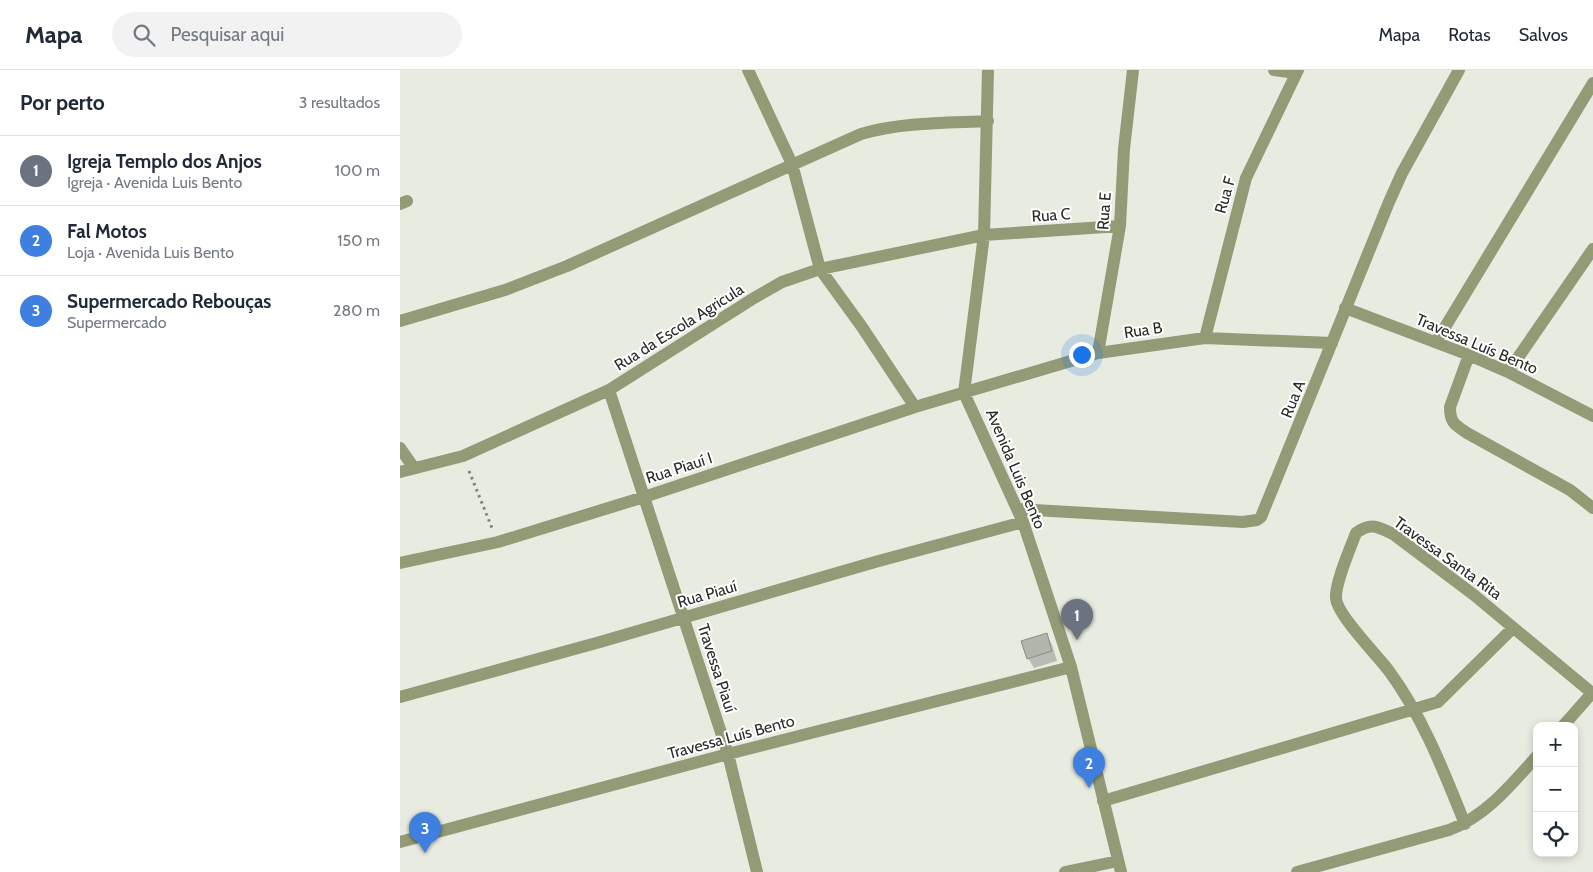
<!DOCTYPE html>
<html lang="pt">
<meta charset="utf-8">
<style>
body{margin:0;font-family:Cabin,sans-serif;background:#f2f2f3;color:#1f2937}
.controls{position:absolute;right:15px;bottom:15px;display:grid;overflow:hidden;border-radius:10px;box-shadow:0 2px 8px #0003}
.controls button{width:45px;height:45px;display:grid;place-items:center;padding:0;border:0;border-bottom:1px solid #e0e1e3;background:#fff;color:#1f2937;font:25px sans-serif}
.you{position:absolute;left:681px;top:284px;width:18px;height:18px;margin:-12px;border:4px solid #fff;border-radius:50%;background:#1a73e8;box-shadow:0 0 0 8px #1a73e833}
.badge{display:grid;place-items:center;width:32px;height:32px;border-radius:50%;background:#2563eb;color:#fff;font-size:16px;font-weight:700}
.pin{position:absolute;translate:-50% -41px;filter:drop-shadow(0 1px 2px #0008)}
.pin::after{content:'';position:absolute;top:26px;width:18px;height:15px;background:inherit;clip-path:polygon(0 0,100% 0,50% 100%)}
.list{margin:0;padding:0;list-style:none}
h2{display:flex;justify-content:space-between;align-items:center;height:65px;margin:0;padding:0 20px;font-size:21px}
h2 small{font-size:16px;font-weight:400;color:#747a83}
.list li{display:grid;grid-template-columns:32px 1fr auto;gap:15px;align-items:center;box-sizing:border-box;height:70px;padding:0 20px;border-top:1px solid #e0e1e3}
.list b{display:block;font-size:19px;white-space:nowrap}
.list p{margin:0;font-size:16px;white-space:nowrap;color:#747a83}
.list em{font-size:16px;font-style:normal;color:#747a83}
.icon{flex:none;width:28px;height:28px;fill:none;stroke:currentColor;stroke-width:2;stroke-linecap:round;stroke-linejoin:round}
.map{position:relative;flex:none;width:1193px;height:802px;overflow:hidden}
header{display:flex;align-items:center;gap:30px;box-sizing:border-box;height:70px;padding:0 25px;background:#fff;border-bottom:1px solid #e0e1e3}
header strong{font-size:24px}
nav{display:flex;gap:28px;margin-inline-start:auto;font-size:18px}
.search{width:350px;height:45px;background:#f2f2f3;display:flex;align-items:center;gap:12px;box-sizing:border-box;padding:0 18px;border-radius:28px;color:#747a83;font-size:19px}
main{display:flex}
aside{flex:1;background:#fff}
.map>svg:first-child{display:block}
.shadow{fill:#0003}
.building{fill:#b2b5aa;stroke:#8b8e84}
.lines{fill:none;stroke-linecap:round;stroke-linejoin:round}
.path{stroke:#81837c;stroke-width:3;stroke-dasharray:2.5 4;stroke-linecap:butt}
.street{stroke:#929a76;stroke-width:12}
.labels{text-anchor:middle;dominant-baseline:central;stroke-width:4;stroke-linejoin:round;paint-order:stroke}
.street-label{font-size:16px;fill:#2b2c28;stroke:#fff}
</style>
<header>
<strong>Mapa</strong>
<div class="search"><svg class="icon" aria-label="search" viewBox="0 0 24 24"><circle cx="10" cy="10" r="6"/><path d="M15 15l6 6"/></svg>Pesquisar aqui</div>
<nav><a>Mapa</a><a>Rotas</a><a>Salvos</a></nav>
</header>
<main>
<aside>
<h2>Por perto<small>3 resultados</small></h2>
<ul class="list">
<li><span class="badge" style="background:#6b7280">1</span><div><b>Igreja Templo dos Anjos</b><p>Igreja · Avenida Luis Bento</p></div><em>100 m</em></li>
<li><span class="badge" style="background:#3f7fe0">2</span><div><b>Fal Motos</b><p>Loja · Avenida Luis Bento</p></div><em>150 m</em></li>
<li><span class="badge" style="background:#3f7fe0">3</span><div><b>Supermercado Rebouças</b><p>Supermercado</p></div><em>280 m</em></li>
</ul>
</aside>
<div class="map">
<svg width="1193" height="802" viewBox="0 0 1193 802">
<rect width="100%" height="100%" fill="#e8ebe0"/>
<path class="shadow" d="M647 565 652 575 657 591 634 598 628 588Z"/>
<path class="building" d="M647 563 652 581 627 589 621 571Z"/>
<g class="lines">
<path class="path" d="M69 401 92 458"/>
<path class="street" d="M348 0 392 94 420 199 462 257 515 337
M588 0 584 165 564 323 623 452 671 597 721 802
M874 0 896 3
M0 134 7 131
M945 238 1069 285 1108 302 1193 346
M0 251 105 220 167 196 461 64C502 52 545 53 588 51
M805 268 846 108 898 0
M1036 272 1193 13
M698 283 720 156 724 79 733 0
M1069 285 1050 337C1050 353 1055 355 1067 363L1170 420 1193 438
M1108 302 1193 179
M209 320 328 684 357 802
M0 378 14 398
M0 402 63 386 209 320 354 228 382 212 420 199 584 165 720 156
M617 439 843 452 857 450 861 447 989 132 1002 103 1059 0
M0 493 98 472 244 427 515 337 698 283 805 268 932 273
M0 627 200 572 475 492 623 452
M1163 656 1193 622
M703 731 1038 632 1113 558
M1065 754C1044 702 1023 647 989 601 978 586 937 545 936 528 935 513 950 479 956 463 971 452 978 457 993 464L1074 525 1192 623
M0 772 328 684 671 597
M665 802 718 791
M897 802 1049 760C1086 746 1111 715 1137 686"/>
</g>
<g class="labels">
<g class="street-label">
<text transform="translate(825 125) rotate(-74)">Rua F</text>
<text transform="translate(704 141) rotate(-86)">Rua E</text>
<text transform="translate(651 145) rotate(-4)">Rua C</text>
<text transform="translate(279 257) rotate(-32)">Rua da Escola Agricula</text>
<text transform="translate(743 260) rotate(-8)">Rua B</text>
<text transform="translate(1077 274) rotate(23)">Travessa Luís Bento</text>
<text transform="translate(893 329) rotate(-68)">Rua A</text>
<text transform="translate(279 398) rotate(-18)">Rua Piauí I</text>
<text transform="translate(616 399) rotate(67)">Avenida Luis Bento</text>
<text transform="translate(1048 488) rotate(36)">Travessa Santa Rita</text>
<text transform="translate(307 524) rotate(-16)">Rua Piauí</text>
<text transform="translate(317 598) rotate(72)">Travessa Piauí</text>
<text transform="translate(331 667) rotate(-15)">Travessa Luís Bento</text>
</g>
</g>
</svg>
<div class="controls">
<button>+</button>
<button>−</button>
<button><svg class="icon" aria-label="locate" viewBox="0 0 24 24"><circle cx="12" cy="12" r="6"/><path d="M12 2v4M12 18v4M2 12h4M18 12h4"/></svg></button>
</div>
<div class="you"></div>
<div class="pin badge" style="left:677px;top:570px;background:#6b7280">1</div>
<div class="pin badge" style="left:689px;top:718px;background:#3f7fe0">2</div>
<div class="pin badge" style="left:25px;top:783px;background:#3f7fe0">3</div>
</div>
</main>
